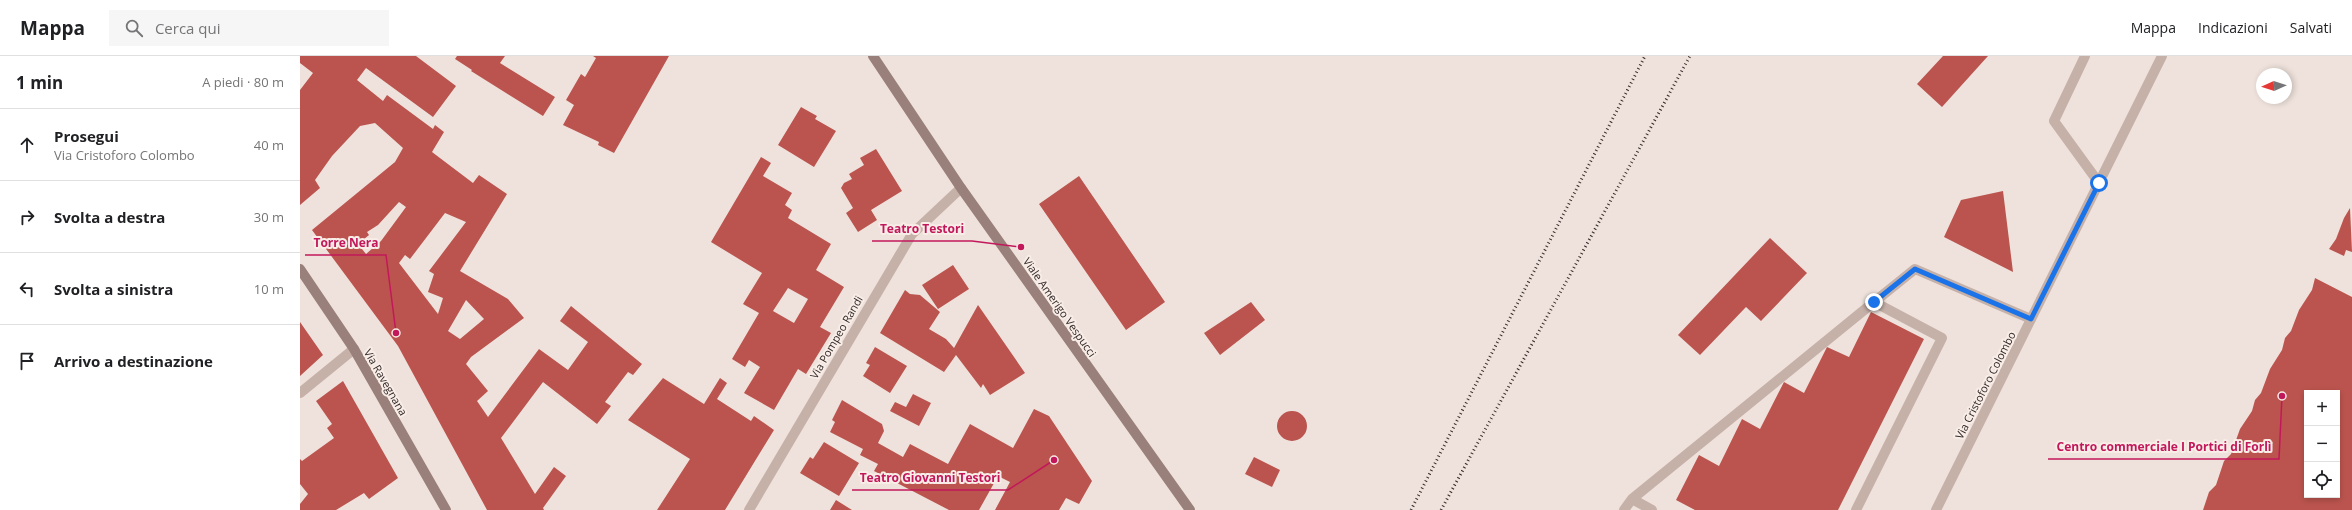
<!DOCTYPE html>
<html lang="it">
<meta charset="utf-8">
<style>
body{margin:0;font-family:"Open Sans",sans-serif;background:#f6f6f6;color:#202124}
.controls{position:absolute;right:12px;bottom:12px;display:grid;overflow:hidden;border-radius:0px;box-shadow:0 2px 6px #0003}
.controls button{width:36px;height:36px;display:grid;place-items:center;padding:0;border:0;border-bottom:1px solid #e0e0e0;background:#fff;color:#202124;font:20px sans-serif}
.compass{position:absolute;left:1956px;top:12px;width:36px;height:36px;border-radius:50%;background:#fff;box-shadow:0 2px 6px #0003;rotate:267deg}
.stop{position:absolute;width:12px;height:12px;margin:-9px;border:3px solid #1a73e8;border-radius:50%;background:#fff}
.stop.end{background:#1a73e8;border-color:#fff;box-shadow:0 1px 4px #0008}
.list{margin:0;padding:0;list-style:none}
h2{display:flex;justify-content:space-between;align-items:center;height:52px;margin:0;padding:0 16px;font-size:17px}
h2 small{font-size:13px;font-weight:400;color:#757577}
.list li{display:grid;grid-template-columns:26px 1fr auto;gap:12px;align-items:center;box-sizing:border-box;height:72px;padding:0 16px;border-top:1px solid #e0e0e0}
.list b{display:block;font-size:15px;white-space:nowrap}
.list p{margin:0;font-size:13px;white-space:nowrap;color:#757577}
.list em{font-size:13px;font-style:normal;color:#757577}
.icon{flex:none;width:22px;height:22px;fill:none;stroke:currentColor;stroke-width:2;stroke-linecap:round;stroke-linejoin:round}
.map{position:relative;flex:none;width:2052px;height:454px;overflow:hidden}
header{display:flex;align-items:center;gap:24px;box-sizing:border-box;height:56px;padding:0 20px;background:#fff;border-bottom:1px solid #e0e0e0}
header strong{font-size:19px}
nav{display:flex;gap:22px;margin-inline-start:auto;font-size:14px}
.search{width:280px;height:36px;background:#f6f6f6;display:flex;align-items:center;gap:10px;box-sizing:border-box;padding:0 14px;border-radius:0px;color:#757577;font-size:15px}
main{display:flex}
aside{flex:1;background:#fff}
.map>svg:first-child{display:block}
.building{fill:#bb544e;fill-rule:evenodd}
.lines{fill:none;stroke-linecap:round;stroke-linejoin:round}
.service{stroke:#c6b1a9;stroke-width:10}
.minor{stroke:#c6b1a9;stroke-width:10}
.secondary{stroke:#9a807a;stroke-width:10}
.rail{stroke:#342a28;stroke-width:3;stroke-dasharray:1 3;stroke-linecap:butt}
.route{stroke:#1a73e8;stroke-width:5}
.labels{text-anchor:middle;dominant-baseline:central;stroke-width:4;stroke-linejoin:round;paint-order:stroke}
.street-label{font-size:11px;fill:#342a28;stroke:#f8ede7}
.leader{fill:none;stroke:#c2185b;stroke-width:1.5}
.callout-dot{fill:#c2185b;stroke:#f8ede7;stroke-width:1.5}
.callout-label{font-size:12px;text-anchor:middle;font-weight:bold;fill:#c2185b;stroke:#f8ede7;stroke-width:4;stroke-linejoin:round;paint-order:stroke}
</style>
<header>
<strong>Mappa</strong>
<div class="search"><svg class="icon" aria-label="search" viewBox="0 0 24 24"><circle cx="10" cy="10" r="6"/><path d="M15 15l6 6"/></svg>Cerca qui</div>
<nav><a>Mappa</a><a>Indicazioni</a><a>Salvati</a></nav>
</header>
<main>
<aside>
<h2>1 min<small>A piedi · 80 m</small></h2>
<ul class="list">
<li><svg class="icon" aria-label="ahead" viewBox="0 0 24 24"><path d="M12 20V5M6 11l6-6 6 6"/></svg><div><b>Prosegui</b><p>Via Cristoforo Colombo</p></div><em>40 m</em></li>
<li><svg class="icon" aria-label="right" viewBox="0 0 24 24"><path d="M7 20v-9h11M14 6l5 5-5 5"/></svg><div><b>Svolta a destra</b></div><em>30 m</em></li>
<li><svg class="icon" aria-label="left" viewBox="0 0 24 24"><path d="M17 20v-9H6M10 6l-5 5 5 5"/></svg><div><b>Svolta a sinistra</b></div><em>10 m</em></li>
<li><svg class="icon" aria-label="arrive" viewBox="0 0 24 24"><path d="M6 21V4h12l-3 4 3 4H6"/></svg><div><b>Arrivo a destinazione</b></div></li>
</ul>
</aside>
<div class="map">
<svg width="2052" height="454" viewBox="0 0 2052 454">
<rect width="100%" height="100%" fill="#efe2dc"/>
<path class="building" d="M0 0H116L156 30 133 61 66 12 57 24 83 45 87 39 133 73 135 69 144 76 132 96 173 127 179 119 207 138 160 215 208 243 224 262 171 301 166 308 188 335 177 345 188 361 239 293 268 314 288 286 260 265 271 250 342 308 333 319 328 316 305 346 311 350 297 368 243 326 201 382 235 438 254 411 266 420 243 452 244 454H187L98 290 12 174 95 106 103 92 75 67 60 70 32 100 15 124 20 132 0 149V34L13 17 0 7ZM99 146 106 151 81 185 66 198 58 188 69 179 67 176 78 169ZM145 157 166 166 129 215 134 218 128 236 143 242 138 258 99 207 105 199 110 203ZM166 244 184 263 160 283 148 275Z
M157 0H205L200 7 255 41 243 60 171 15 172 14 155 3Z
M293 0H369L314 97 298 89 299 86 263 69 274 49 266 44 281 18 285 21 296 2Z
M1643 0H1688L1642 51 1617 28Z
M501 51 517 60 515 63 536 75 514 111 478 89Z
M576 93 602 135 571 154 577 164 558 176 546 157 553 152 541 132 544 127 552 123 549 118 564 109 560 102Z
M461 101 471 107 463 120 492 137 485 149 492 154 488 162 531 188 516 214 544 231 520 271 531 277 506 318 498 313 474 354 444 337 460 311 449 304 445 311 432 303 459 257 443 248 462 217 411 186ZM488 232 508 243 494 267 473 255Z
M779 120 865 246 826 274 739 148Z
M1703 135 1713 216 1644 181 1661 144Z
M2050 152 2052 196 2046 194 2044 200 2029 193 2036 183 2044 162Z
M1470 182 1507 217 1461 265 1446 251 1400 299 1378 279Z
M653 209 669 233 638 253 622 229Z
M2015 222 2052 241V454H1903L1909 436 1916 429 1924 405 1931 398 1940 373 1952 355 1955 344 1961 337 1970 313 1982 294 1985 282 1991 275 1999 254 2012 234ZM2007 337H2037V439H2007Z
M605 234 610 238 620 239 640 256 629 273 646 283 654 292 678 249 725 317 690 339 683 328 681 332 656 299 644 316 580 277Z
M951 246 965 264 920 299 904 277Z
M1571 256 1624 283 1538 454H1395L1376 444 1399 399 1419 410 1442 363 1460 373 1484 326 1504 337 1527 291 1549 301Z
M0 266 23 299 0 320Z
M575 291 607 310 590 337 563 320 570 309 566 307Z
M363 322 404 348 420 322 427 327 417 343 451 365 454 360 474 374 425 454H357L390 403 328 364Z
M43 325 98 422 69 443 64 437 36 454H0V448L8 438 0 428V403L2 405 34 382 27 372 32 368 16 345Z
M613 338 631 347 619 370 590 355 595 346 606 351Z
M542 344 582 368 584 375 578 387 603 401 610 388 648 408 670 368 713 392 734 353 749 360 792 425 779 448 766 442 759 454H695L710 426 698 420 679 454H649L574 415 578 408 560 399 563 393 530 376 535 366 532 364Z
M977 370a15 15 0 1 1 30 0a15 15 0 1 1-30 0Z
M524 386 559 407 539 440 500 417 510 401 513 403Z
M954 401 980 414 972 431 945 418Z
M536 444 552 454H530Z"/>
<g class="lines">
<path class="service" d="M1785 0 1754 65 1799 127
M1324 454 1332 443
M1352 454 1332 443 1574 246
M1556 454 1642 282 1574 246 1615 213 1731 263"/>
<path class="minor" d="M0 337 54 293
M449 454 612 178 661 132
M1636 454 1862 0"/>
<path class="secondary" d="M573 0 661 132 890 454
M0 213 54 293 146 454"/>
<path class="rail" d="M1111 454 1345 0
M1141 454 1390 0"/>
</g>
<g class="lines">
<path class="route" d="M1574 246 1615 213 1731 263 1799 127"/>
</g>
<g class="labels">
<g class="street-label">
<text transform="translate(760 251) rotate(55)">Viale Amerigo Vespucci</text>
<text transform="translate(536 281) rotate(-60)">Via Pompeo Randi</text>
<text transform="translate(86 326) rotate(60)">Via Ravegnana</text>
<text transform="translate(1685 329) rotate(-63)">Via Cristoforo Colombo</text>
</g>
</g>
<path class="leader" d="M721 191L672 185H572M96 277L86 199H5M1982 340L1979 403H1748M754 404L708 434H552"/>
<g class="callout-dot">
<circle cx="721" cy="191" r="4"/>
<circle cx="96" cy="277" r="4"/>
<circle cx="1982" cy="340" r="4"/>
<circle cx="754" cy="404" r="4"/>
</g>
<g class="callout-label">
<text x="622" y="177">Teatro Testori</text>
<text x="46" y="191">Torre Nera</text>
<text x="1864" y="395">Centro commerciale I Portici di Forlì</text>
<text x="630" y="426">Teatro Giovanni Testori</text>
</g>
</svg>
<div class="controls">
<button>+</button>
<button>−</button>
<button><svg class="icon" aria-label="locate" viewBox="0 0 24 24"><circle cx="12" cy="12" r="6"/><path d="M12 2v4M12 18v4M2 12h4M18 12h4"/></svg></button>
</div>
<svg class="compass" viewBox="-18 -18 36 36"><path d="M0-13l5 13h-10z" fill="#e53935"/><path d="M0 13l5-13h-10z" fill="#757577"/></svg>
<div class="stop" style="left:1799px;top:127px"></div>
<div class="stop end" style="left:1574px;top:246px"></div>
</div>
</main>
